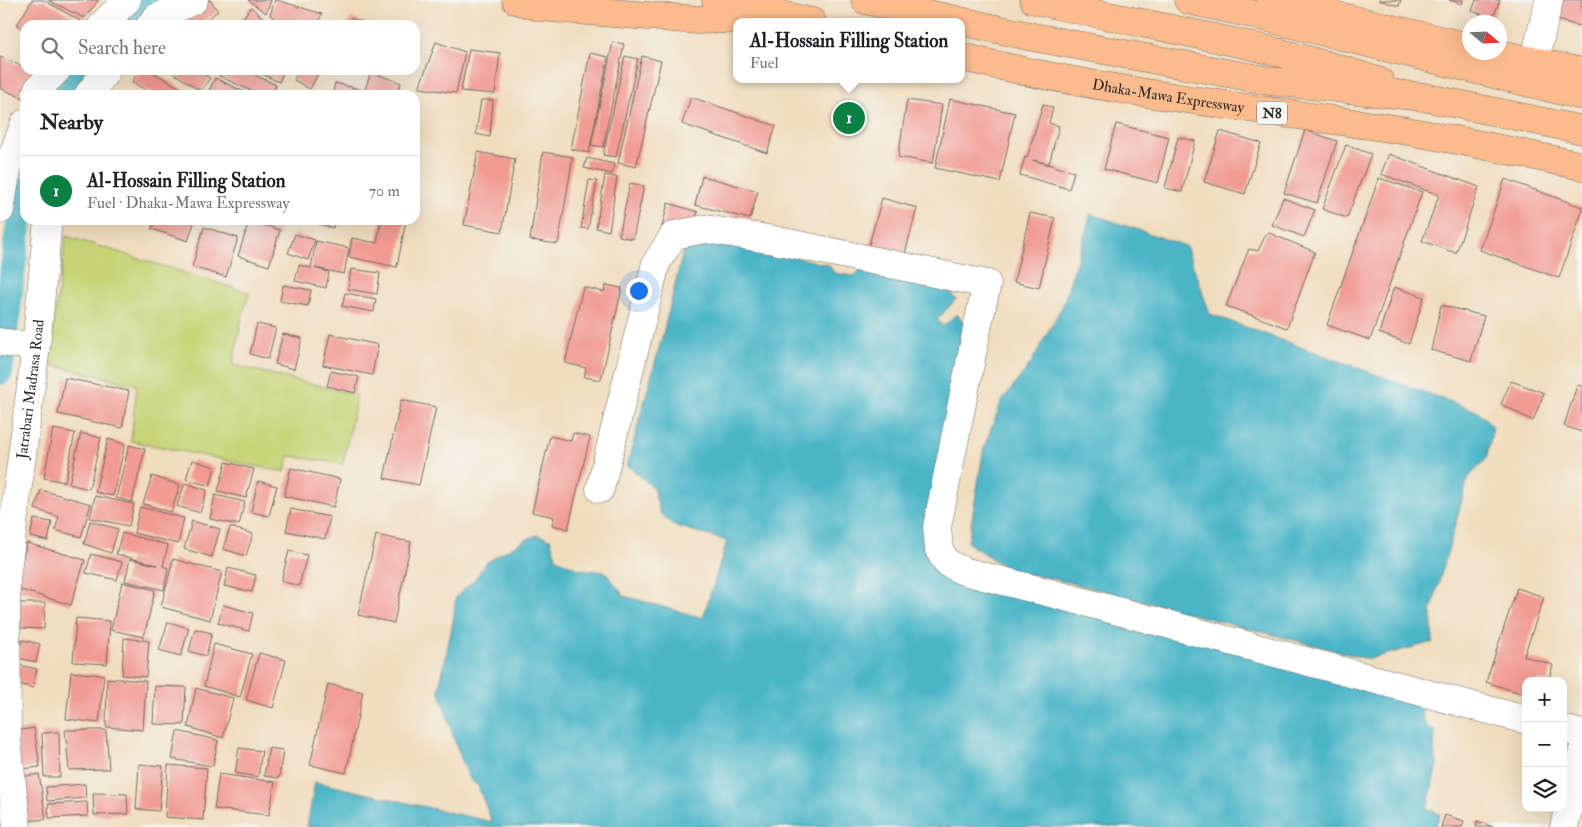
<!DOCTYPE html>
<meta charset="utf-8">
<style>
body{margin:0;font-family:"IM FELL Double Pica",serif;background:#f6f6f6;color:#202124}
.controls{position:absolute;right:15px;bottom:15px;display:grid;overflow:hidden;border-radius:10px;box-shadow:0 5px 20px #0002}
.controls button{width:45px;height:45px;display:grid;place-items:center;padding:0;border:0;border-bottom:1px solid #e0e0e0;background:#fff;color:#202124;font:25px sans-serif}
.compass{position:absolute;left:1462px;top:15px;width:45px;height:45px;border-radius:50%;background:#fff;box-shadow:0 5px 20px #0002;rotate:109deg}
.you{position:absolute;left:638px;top:290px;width:18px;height:18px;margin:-12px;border:4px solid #fff;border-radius:50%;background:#1a73e8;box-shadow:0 0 0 8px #1a73e833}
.badge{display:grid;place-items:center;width:32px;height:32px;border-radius:50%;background:#0b8043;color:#fff;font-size:16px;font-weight:700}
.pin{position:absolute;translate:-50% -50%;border:2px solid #fff;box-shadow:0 1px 5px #0006}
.popup{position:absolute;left:733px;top:18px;width:232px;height:65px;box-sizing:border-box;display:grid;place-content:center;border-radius:10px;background:#fff;filter:drop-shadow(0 1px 4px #0005);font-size:16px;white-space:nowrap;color:#757577}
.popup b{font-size:19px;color:#202124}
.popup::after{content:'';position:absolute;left:50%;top:100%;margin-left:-10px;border:10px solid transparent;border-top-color:#fff}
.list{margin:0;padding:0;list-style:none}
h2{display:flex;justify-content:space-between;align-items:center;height:65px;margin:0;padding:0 20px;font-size:21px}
h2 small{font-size:16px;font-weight:400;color:#757577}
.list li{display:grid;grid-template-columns:32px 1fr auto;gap:15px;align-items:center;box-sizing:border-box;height:70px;padding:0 20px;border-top:1px solid #e0e0e0}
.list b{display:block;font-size:19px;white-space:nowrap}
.list p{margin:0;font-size:16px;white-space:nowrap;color:#757577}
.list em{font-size:16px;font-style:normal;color:#757577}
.icon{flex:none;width:28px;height:28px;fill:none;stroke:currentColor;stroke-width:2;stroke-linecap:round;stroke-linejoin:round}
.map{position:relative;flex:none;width:1582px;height:827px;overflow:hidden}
.search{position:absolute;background:#fff;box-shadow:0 5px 20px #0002;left:20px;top:20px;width:400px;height:55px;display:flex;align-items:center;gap:12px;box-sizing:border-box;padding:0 18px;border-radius:15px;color:#757577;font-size:19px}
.panel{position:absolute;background:#fff;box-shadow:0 5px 20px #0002;left:20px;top:90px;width:400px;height:135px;border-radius:15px}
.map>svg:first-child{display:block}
.green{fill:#c6d476;stroke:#788050}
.water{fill:#4ab5c7;stroke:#3a7079}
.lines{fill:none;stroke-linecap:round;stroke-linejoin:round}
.canal{stroke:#4ab5c7;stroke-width:26}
.building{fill:#f19b93}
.minor-casing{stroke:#70695e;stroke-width:29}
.major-casing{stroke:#70695e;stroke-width:29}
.highway-casing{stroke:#70695e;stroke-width:29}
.minor{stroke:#fff;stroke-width:28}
.major{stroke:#fbbb8d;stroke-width:28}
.highway{stroke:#fbbb8d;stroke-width:28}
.labels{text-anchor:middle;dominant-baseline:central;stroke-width:4;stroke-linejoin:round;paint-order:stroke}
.shield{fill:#f6f6f2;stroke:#686867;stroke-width:1}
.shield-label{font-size:14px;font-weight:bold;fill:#2b2b2b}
.street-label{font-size:15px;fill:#2b2b2b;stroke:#f6f6f2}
</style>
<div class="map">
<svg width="1582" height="827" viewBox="0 0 1582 827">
<rect width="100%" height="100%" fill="#f6f6f2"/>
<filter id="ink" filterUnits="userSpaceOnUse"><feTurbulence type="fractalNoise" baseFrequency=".02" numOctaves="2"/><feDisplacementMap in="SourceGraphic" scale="10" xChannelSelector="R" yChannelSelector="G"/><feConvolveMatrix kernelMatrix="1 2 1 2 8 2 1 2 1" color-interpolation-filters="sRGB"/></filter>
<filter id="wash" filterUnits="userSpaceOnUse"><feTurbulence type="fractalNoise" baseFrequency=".0096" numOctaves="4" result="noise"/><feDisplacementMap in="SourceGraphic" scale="20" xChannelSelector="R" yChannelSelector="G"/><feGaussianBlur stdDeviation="1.12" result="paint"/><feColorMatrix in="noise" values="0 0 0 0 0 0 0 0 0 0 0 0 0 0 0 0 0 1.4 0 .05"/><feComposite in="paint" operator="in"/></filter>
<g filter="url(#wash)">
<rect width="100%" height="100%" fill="#f0ddbe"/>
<path class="green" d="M66 236 250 293 243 312 233 365 357 395 343 464 289 456 285 472 131 441 137 385 48 364Z"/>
<path class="water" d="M1091 214 1186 246 1210 314 1479 412 1493 427 1486 459 1468 478 1431 611 1433 642 1368 659 1059 580 1011 571 968 543 984 447 1002 401 1031 363 1063 305Z
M699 239 737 244 829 265 834 273 854 276 862 268 950 292 956 299 937 320 943 326 957 314 965 324 926 549 1422 704V715L1427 727 1435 730 1434 751 1437 764 1427 809 1440 814 1435 827H307L315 782 492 822 478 786 469 778 455 742 439 689 453 622 456 597 476 578 485 564 500 554 521 542 537 535 550 539 557 559 578 569 605 572 624 596 703 618 727 541 673 525 660 513 653 487 627 465 664 330 683 252Z"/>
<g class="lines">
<path class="canal" d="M120 25 144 0
M62 95 80 70
M0 372 17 236 25 190"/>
</g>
<g id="blocks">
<path class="building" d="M32 0H44L87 25H25V30L17 25Z
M48 0H99L84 18Z
M206 0H210L218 11 199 25H183L177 21Z
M248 0H271L266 13Z
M275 0H277L322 14 316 25H283L270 15Z
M1378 0H1401L1399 6Z
M1449 0H1463L1462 4Z
M1476 0H1500L1493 18 1472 11Z
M1560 0H1582V27L1554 19Z
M251 7 271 25H249L242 19Z
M351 18 369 25H348Z
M436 42 465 52 456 93 419 88Z
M613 42 624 44 603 147 591 145Z
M469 49 500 53 495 94 461 91Z
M590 53 608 57 589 153 571 149Z
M625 56 638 59 616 157 603 155Z
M642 56 661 61 636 167 618 163Z
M0 57 25 67V70H31L41 74 25 99 0 88Z
M139 70H149L193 95H155L132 82Z
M169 70H198L210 78 201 91Z
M222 70H245L276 85 271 95H260L219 76Z
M253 70H284L279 82Z
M299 70H320L310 89 294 80Z
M371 72 401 83 397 95H363Z
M215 78 251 95H207Z
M335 83 362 90 361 95H332Z
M691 97 776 126 767 153 682 124Z
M950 99 1015 113 1000 182 935 168Z
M481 100H493L490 137 476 134Z
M907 100 942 105 933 163 898 157Z
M1043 104 1053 108 1049 123 1059 126 1049 164 1033 160 1074 172 1069 189 1020 175 1025 157 1027 158Z
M1116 124 1169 137 1158 183 1104 169Z
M1305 130 1337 141 1317 203 1284 193Z
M1220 131 1261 143 1245 194 1204 182Z
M1178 137 1195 141 1182 192 1165 188Z
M1346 145 1371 154 1347 218 1322 209Z
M478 152 515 159 502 232 464 225Z
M543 152 573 157 558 244 530 240Z
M1389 154 1479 187 1456 253 1422 241 1439 195 1381 174Z
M587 158 614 164 612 174 584 168Z
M605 175 617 177 609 231 596 228Z
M702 176 758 191 750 219 695 205Z
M1379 178 1422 192 1370 340 1327 325Z
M1505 179 1582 207V212L1559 278 1480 250Z
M589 180 597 181 588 229 581 228Z
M630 183 644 186 633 239 619 236Z
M882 198 917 208 901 269 865 259Z
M1283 198 1315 210 1304 237 1272 225Z
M668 203 698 212 690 236 662 227Z
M1030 213 1055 218 1039 288 1014 282Z
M155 220H195L188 241 152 229Z
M306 220H335L333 228Z
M381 220H406L397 267 349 257 352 238 377 243Z
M249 221 280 230 269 266 238 256Z
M204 227 238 238 226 277 192 267Z
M1267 232 1315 252 1287 328 1226 306 1249 249 1258 251Z
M295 234 315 240 308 260 288 253Z
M316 241 349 248 344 274 315 268 329 272 326 288 295 281 299 265 311 268Z
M351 269 380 273 377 294 348 289Z
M283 285 311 290 308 306 280 301Z
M606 285 622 288 601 380 584 377 586 368 565 363 583 287 604 292Z
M1394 287 1424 297 1409 344 1379 333Z
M345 293 376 299 374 312 342 306Z
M1441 305 1484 316 1471 361 1431 350Z
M257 324 276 328 268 359 250 354Z
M283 334 302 338 294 369 275 364Z
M330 334 378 345 372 375 323 365Z
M331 371 359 377 355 393 327 386Z
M65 378 129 391 122 428 58 414Z
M1511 381 1544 393 1533 421 1501 404Z
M1577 385 1582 386V432L1564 426Z
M401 400 436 407 419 485 384 478Z
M53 429 75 433 65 482 44 478Z
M81 433 101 438 89 489 69 484Z
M573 433 590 437 568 529 552 525 554 517 532 512 550 436 571 441Z
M108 439 125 444 113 496 95 492Z
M129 445 145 449 132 502 116 498Z
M192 460 215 467 210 486 186 479Z
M226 462 254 469 246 498 218 491Z
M291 468 340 479 334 507 284 496Z
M152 476 180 485 171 512 143 504Z
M258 481 277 486 269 516 251 512Z
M185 483 207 490 200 513 177 506Z
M41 490 91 504 81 537 55 530 59 517 35 509Z
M215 495 245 502 239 525 210 519Z
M95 496 134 504 129 526 90 518Z
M140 507 184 518 178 544 134 533Z
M291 509 330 517 325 539 286 531Z
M34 519 52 522 48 541 30 537Z
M90 521 118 529 111 553 84 544Z
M192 521 220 529 212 557 184 549Z
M230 527 253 534 246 556 223 549Z
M122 533 168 545 163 566 168 568 164 590 125 581 130 559 157 565 116 554Z
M376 535 411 542 394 623 358 615Z
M27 543 85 560 71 605 14 588Z
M289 551 307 555 299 586 281 581Z
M91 554 122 562 117 580 86 573Z
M173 559 222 572 210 620 161 607Z
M228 568 256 575 252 592 224 586Z
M122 582 155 590 144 637 111 630Z
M1517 588 1544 597 1524 656 1553 665 1548 681H1526V695L1486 682Z
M19 603H45L44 629 18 628Z
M223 605 253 613 249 631 218 623Z
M76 618 110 621 107 664 73 662Z
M168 622 189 628 181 656 159 650Z
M195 629 212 633 206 656 189 651Z
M124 638 149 641 146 677 122 675Z
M22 640 40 644 36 662 18 658Z
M214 644 252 654 240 697 204 686Z
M259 653 286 660 273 708 246 700Z
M19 665 37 669 33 688 15 683Z
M71 672 104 675 99 723 66 719Z
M107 678 146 681 143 730 106 727Z
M328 684 363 692 346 773 310 765Z
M155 686 186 687 184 725 153 724Z
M196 688 233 698 223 738 188 727Z
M34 728 40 767 21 769 16 731Z
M65 730H106L109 769 69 770Z
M177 731 218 740 213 766 172 759Z
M59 732 60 777H44L42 733Z
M239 748 262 751 258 777 235 773Z
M269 748 283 750 279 778 264 776Z
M139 764 163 766 159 811 136 809Z
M168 765 207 768 203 820 165 817Z
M39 774 46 819 28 821 21 777Z
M219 774 275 782 269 815 214 809Z
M85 784 86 798 47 801 46 787Z
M93 793 127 794 128 814 94 815Z
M87 802 88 816 49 818 48 804Z
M1445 815 1464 821 1462 827H1441Z
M1477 821 1493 827H1476Z"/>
</g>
</g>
<g filter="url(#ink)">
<use href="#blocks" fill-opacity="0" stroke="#70695e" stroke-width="1"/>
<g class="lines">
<defs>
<g id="minor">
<path d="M102 25 127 0"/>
<path d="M150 25 156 18 194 0"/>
<path d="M1534 63 1549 0"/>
<path d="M36 95 38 89 57 70"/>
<path d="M88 95 107 70"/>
<path d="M0 210 7 170 25 123"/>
<path d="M0 342 36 347"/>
<path d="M600 489 656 263 674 235 705 229 774 240 987 284 979 319 937 527 939 550 947 563 963 571 1054 594 1526 720"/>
<path d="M1563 729 1582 734"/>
<path id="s1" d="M17 827 7 740 6 579 36 347 48 220"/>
<path d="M1564 827 1582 753"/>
</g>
<g id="major">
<path d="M516 0 540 7 697 20 730 19 756 9"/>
<path d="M716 0 812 22"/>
<path d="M1270 0 1470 47"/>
<path d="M1491 52 1582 72"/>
<path id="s2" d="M962 57C1100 91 1241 106 1382 127 1449 137 1516 152 1582 166"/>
</g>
<path id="highway" d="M865 0 1033 37 1270 81 1424 97 1582 130
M1034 0C1150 27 1268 43 1380 82
M1188 0 1252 14 1582 96"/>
</defs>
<use href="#minor" class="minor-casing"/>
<use href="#major" class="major-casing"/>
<use href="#highway" class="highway-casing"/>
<use href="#minor" class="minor"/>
<use href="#major" class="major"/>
<use href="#highway" class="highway"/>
</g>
</g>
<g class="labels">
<rect class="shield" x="1257" y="101.5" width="30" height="23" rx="4"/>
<g class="shield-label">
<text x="1272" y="113">N8</text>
</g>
<g class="street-label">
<text stroke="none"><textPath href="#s2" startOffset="210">Dhaka-Mawa Expressway</textPath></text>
<text stroke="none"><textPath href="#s1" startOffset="440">Jatrabari Madrasa Road</textPath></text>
</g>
</g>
</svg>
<div class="controls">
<button>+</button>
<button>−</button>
<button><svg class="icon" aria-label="layers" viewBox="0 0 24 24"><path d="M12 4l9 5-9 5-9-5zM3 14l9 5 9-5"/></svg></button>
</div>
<svg class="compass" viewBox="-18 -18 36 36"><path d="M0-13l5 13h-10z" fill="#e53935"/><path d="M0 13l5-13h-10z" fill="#757577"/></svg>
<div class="you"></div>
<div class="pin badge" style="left:849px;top:118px">1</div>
<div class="popup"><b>Al-Hossain Filling Station</b>Fuel</div>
<div class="search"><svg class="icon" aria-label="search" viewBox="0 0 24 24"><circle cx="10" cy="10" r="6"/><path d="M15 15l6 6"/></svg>Search here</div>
<section class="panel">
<h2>Nearby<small></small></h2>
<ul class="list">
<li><span class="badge">1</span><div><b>Al-Hossain Filling Station</b><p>Fuel · Dhaka-Mawa Expressway</p></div><em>70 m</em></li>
</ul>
</section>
</div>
